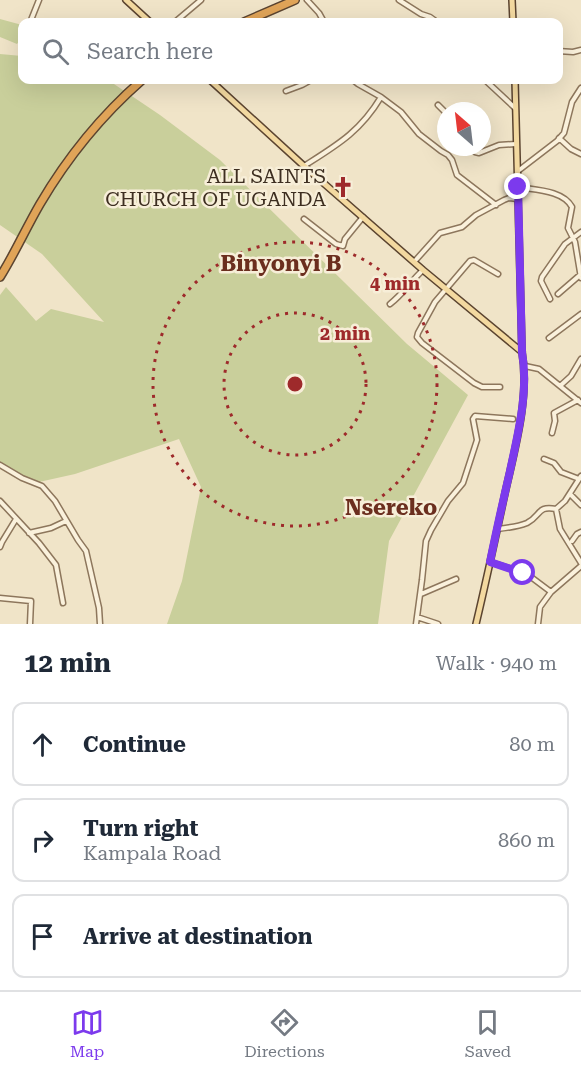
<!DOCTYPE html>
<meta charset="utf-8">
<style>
body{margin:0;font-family:"Roboto Serif",serif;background:#f6f6f7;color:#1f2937}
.compass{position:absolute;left:437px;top:102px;width:54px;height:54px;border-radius:50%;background:#fff;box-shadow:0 6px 24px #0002;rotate:332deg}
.stop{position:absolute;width:18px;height:18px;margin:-14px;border:4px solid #7c3aed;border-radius:50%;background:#fff}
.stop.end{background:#7c3aed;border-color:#fff;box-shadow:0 2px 6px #0008}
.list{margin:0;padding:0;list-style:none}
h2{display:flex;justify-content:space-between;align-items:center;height:78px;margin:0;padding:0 24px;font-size:26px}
h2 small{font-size:20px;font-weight:400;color:#747a83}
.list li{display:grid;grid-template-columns:39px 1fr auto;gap:18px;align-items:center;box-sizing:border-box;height:84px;margin:0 12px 12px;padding:0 12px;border:2px solid #e0e1e3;border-radius:12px}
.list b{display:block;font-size:22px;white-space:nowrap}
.list p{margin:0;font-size:20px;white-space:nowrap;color:#747a83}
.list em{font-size:20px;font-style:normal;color:#747a83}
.icon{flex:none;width:33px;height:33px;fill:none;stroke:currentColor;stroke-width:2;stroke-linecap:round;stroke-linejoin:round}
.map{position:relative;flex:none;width:581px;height:624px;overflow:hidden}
.search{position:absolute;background:#fff;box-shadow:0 6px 24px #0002;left:18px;right:18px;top:18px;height:66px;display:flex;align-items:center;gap:15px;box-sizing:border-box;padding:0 21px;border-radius:12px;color:#747a83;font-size:22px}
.sheet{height:366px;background:#fff}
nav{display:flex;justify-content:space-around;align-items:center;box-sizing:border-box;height:84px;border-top:2px solid #e0e1e3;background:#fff;font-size:16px;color:#747a83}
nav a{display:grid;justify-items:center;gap:3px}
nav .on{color:#7c3aed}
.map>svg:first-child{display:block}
.green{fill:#c9cf9b}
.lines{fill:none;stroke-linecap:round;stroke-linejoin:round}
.minor-casing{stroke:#8d765c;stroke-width:7}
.major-casing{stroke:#5b4430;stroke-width:8}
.highway-casing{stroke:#5b4430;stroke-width:10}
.minor{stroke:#faf1dc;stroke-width:4}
.major{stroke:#f3d9a0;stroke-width:5}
.highway{stroke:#e0a458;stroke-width:7}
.route{stroke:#7c3aed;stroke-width:8}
.ring{fill:none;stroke:#9e2a2b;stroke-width:3;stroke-dasharray:3 6}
.labels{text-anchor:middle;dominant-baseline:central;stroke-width:5;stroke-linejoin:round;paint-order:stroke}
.poi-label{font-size:20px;fill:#3d2e20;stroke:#f7eed8;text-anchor:end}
.quarter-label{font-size:22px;font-weight:bold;fill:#6b2e1e;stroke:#f7eed8}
.centre{fill:#9e2a2b;stroke:#f7eed8;stroke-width:3}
.ring-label{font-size:18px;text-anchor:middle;font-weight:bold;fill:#9e2a2b;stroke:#f7eed8;stroke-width:5;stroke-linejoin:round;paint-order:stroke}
</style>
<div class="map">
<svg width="581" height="624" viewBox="0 0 581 624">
<rect width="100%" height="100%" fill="#f0e4c8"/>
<path class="green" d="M0 19 22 25V37L17 44 0 37Z
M0 54 22 56V80H108L160 115 220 160 407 344 468 395 389 541 378 624H167L182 581 201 487 179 439 75 474 39 482 17 473 0 462V295L6 287 36 321 51 309 104 322 42 254 0 225Z"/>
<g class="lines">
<defs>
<path id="minor" d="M307 0 319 13 324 22
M399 0 421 14 430 17 437 22
M31 20 39 0
M175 22 201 0
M558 51 573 52 581 50
M353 80 358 84 381 97 401 112 419 134 441 151 448 155 452 160 457 175 496 205
M485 80 515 108
M286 91 302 85 311 80
M438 105 446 113
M559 138 571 149 581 154
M471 147 475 152 479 153 499 145 516 144
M304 166C337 145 360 132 381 97
M518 171 557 141 564 133 572 102 581 88
M518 187C535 190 563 190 572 207L568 228 575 242 581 278
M304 219 336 244 343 246 345 239 363 217
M414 262 440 233 462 227 476 215 504 200 509 198 518 199
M498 274 474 260 470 261 435 302 418 333 417 337 422 343 474 383 482 387H500
M558 294 580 275
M550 299 541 281 542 277 565 244 581 232
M390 304C403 294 411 281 423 270
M549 338 581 314
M525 366 539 369 581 403
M560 386 571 376 581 359
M552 433 555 421 554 413 578 400
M544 459 554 463 561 472 579 479
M0 465 22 478 42 486 55 501 78 540 86 551 99 608 100 624
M570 494 581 505
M0 501 39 543 56 565 63 603
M556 509 560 529 581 563
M497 529C507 528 517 527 527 523 541 516 537 505 556 509L565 501 581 476
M29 533 51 528 66 521
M572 541 577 534 581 532
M0 547 2 542 16 519
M490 562 527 574 551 592 581 566
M421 594 456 579
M0 598 31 601 30 624
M417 617 438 624
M416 624 422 580 426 541 431 530 448 501 463 483 477 440 473 419 475 416 513 419
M538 624 540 607 551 592"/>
<path id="major" d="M126 0 150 22
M512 0 513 22
M210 80 304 166 423 270 522 352
M476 624C486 582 495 540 504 498 514 452 530 398 522 352L515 80"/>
<path id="highway" d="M244 22 295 0
M0 277C15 253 26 228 40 204 67 158 102 115 142 80"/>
</defs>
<use href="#minor" class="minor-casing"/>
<use href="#major" class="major-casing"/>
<use href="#highway" class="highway-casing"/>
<use href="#minor" class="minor"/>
<use href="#major" class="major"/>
<use href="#highway" class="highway"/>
</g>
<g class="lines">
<path class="route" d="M518 187 522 352C529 391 518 433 510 471 503 501 496 532 490 562L523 573"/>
</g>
<g class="ring">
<circle cx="295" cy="384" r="71"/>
<circle cx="295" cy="384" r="142"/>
</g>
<defs>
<symbol id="church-bare" viewBox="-9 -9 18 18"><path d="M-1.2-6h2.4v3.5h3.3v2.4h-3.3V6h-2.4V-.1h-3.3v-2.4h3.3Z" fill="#9e2a2b" stroke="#f7eed8" stroke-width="2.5" paint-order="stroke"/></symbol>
</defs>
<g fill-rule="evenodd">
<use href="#church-bare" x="328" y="172" width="30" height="30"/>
</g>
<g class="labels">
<g class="poi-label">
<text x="326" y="176">ALL SAINTS<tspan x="326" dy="23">CHURCH OF UGANDA</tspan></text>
</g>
<g class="quarter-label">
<text x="281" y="263">Binyonyi B</text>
<text x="391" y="507">Nsereko</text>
</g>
</g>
<circle cx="295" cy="384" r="9" class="centre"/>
<g class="ring-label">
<text x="395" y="290">4 min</text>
<text x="345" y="340">2 min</text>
</g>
</svg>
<svg class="compass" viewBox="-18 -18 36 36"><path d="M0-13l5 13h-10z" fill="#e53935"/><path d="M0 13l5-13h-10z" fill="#747a83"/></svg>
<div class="stop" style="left:523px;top:573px"></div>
<div class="stop end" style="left:518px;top:187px"></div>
<div class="search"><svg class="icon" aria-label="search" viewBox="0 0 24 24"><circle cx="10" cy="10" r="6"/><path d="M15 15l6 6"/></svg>Search here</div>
</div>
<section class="sheet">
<h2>12 min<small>Walk · 940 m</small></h2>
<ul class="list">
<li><svg class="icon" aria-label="ahead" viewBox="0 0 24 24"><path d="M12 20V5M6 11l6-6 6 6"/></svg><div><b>Continue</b></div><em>80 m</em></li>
<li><svg class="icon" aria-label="right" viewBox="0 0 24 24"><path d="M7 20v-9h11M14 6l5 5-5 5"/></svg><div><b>Turn right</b><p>Kampala Road</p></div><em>860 m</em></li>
<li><svg class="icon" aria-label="arrive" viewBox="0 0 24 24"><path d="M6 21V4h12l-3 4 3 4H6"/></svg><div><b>Arrive at destination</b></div></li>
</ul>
</section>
<nav>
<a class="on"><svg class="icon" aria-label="map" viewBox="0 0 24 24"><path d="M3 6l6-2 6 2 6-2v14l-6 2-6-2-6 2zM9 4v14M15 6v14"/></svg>Map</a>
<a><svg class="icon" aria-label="directions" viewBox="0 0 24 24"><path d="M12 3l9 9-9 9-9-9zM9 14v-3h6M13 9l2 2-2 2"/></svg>Directions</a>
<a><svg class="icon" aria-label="saved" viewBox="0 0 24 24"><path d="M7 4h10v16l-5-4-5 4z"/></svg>Saved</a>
</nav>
